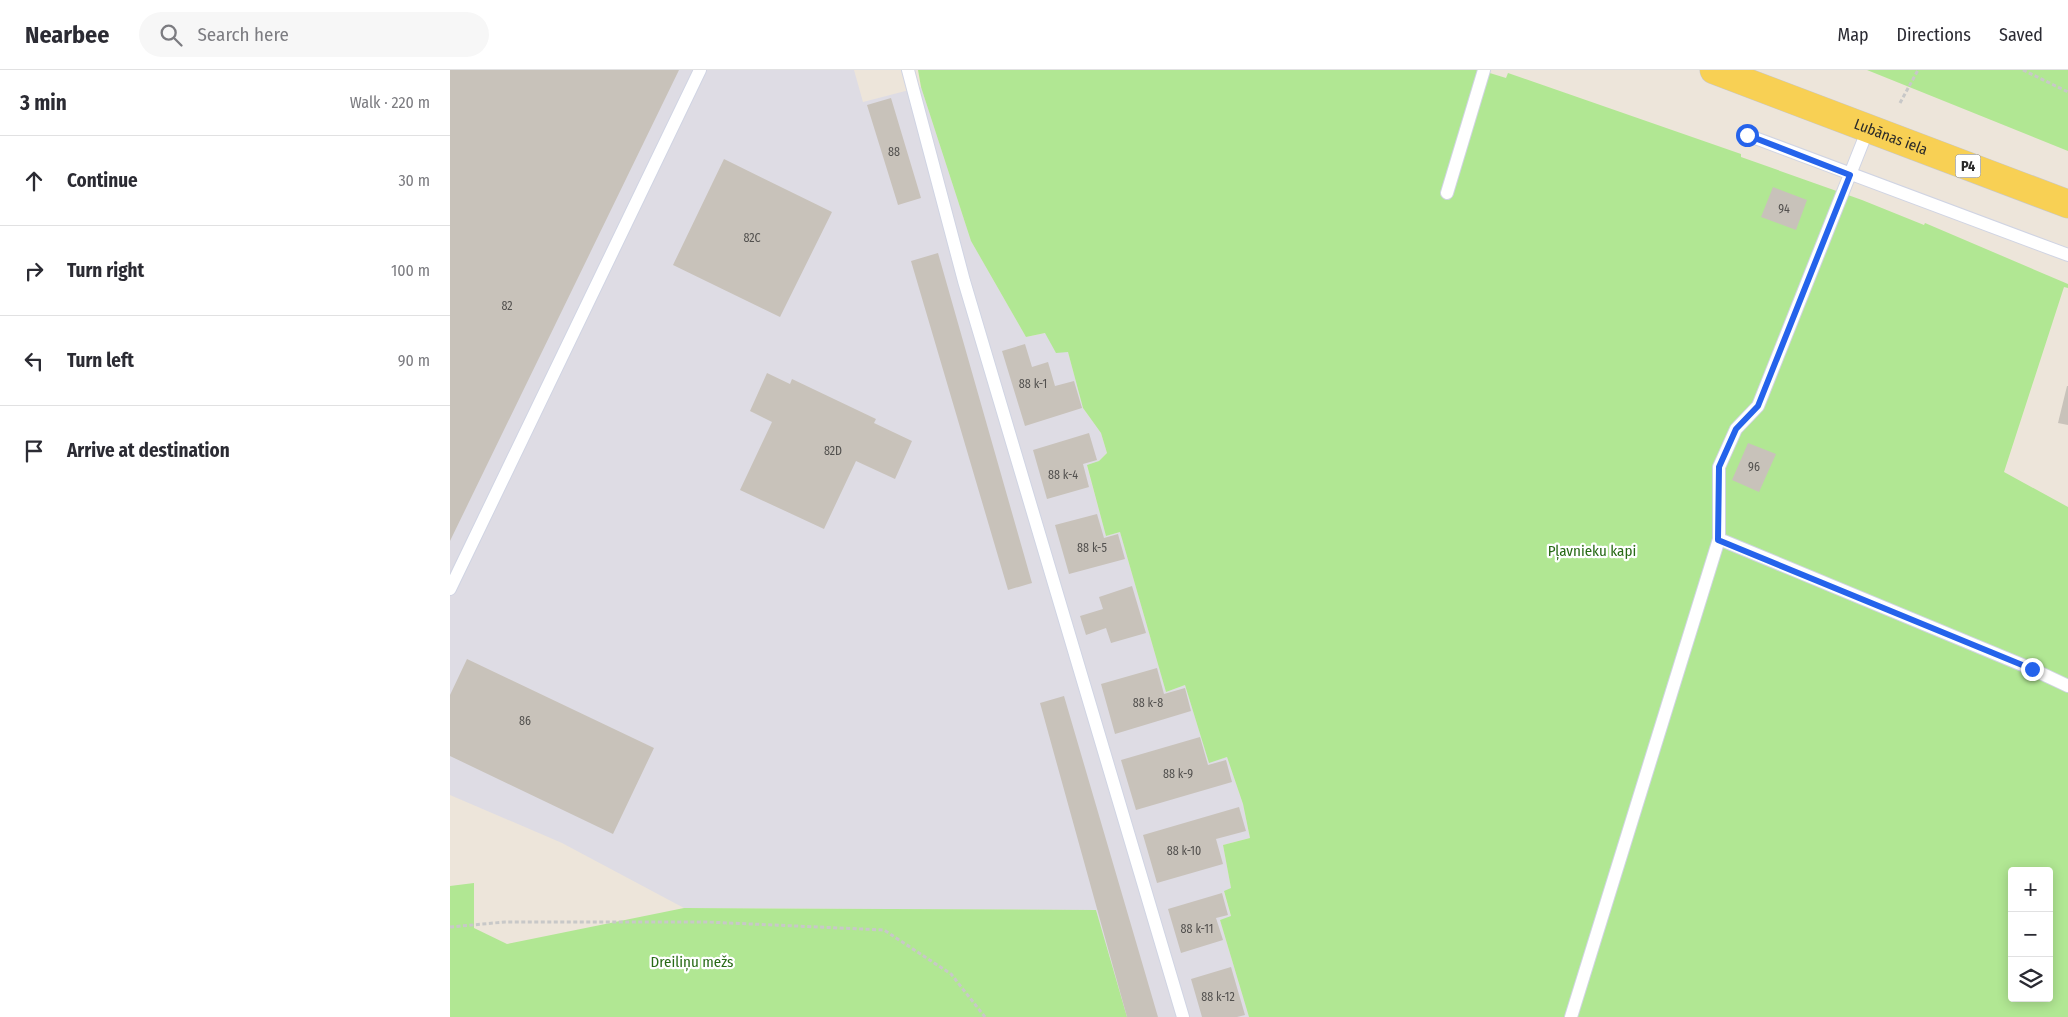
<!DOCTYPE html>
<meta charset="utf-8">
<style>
body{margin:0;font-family:"Fira Sans Condensed",sans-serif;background:#f7f7f7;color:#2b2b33}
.controls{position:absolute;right:15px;bottom:15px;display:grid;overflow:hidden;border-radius:5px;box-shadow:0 2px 12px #0003}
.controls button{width:45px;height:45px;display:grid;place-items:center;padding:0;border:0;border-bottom:1px solid #e1e1e2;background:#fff;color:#2b2b33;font:25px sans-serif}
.stop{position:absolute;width:15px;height:15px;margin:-11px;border:4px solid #2563eb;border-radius:50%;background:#fff}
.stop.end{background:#2563eb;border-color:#fff;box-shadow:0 1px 5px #0008}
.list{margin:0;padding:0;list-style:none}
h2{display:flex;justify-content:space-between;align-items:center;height:65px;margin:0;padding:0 20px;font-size:21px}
h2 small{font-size:16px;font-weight:400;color:#7c7c81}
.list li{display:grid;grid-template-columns:32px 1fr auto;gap:15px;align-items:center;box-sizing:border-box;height:90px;padding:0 20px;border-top:1px solid #e1e1e2}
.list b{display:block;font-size:19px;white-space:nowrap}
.list em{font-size:16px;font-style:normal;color:#7c7c81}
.icon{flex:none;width:28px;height:28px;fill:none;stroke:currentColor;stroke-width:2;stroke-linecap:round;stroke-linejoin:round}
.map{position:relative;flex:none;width:1618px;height:947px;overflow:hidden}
header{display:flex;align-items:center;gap:30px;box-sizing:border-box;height:70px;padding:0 25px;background:#fff;border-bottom:1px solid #e1e1e2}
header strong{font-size:24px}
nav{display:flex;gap:28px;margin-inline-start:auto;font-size:18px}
.search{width:350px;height:45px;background:#f7f7f7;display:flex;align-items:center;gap:12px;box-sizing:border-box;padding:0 18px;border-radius:28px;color:#7c7c81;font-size:19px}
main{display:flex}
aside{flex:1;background:#fff}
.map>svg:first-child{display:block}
.industrial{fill:#dedce4}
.green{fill:#b1e793;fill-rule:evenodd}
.building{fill:#c8c2ba}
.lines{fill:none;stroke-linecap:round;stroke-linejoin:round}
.service-casing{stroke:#d0d4e3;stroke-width:14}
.primary-casing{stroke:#c8c8c8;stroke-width:29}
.path{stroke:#c8c8c8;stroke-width:3;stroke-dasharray:4 2.5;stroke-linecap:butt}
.service{stroke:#fff;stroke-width:12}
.primary{stroke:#f8d054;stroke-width:28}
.route{stroke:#2563eb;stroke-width:6}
.labels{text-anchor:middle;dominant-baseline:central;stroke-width:4.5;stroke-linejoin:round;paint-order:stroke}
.number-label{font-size:12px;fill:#52504e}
.shield{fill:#fff;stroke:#6a6a6a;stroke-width:1}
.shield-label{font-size:14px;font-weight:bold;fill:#2a2a2a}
.street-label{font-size:15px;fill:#2a2a2a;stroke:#fff}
.park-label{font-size:15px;fill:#286a16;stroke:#fff}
</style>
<header>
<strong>Nearbee</strong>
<div class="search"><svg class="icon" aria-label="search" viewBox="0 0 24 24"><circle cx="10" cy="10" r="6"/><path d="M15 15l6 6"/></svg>Search here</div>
<nav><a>Map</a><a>Directions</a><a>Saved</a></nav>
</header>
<main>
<aside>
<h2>3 min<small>Walk · 220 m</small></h2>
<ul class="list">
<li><svg class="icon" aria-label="ahead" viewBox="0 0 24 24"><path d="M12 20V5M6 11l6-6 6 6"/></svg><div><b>Continue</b></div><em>30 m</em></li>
<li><svg class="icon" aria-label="right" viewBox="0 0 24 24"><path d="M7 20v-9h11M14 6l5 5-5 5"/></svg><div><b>Turn right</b></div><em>100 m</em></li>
<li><svg class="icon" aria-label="left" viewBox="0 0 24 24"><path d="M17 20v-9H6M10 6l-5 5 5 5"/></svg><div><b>Turn left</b></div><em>90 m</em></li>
<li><svg class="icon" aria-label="arrive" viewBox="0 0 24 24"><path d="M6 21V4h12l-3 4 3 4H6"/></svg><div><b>Arrive at destination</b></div></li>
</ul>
</aside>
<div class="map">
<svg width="1618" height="947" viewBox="0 0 1618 947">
<rect width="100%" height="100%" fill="#ede5da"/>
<path class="industrial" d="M0 0H404L413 32 471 17 521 171 576 267 596 263 606 282H618L633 338 651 363 657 383 649 391 637 396 656 466 670 462 716 622 735 615 759 692 777 687 793 734 800 768 773 775 781 818 774 822 781 847 770 850 799 947H677L646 840 234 838 112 773 0 725Z"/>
<path class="green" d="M468 0H1030L1056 8 1058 3 1291 84V87L1412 130 1474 155 1475 153 1618 214V218L1614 217 1554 402 1618 437V947H799L770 850 781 846 774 821 781 818 773 775 800 768 793 734 777 687 759 693 735 615 716 622 670 462 656 466 637 395 649 391 657 383 651 363 633 338 618 282 606 283 595 263 576 267 521 171 471 17ZM1562 801H1599V928H1562Z
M1417 0H1618V81Z
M24 813V858L57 874 234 838 646 840 677 947H0V816Z"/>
<path class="building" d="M0 0H229L0 471Z
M441 28 471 128 448 135 417 35Z
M274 89 382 142 330 247 223 195Z
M1323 117 1357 130 1346 160 1311 147Z
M488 183 582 513 558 520 461 191Z
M575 274 582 297 598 292 605 316 624 311 632 338 575 356 552 281Z
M317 303 340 314 342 309 426 349 424 353 462 371 445 409 406 391 374 459 290 420 322 352 300 341Z
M1617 316H1618V355L1608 353Z
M639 363 647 390 633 394 639 417 597 429 583 380Z
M1298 373 1326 384 1309 422 1282 410Z
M647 444 654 468 668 464 675 489 619 504 605 455Z
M682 516 696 563 661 573 656 558 636 565 630 546 653 539 649 527Z
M17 589 204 678 163 764 0 686V625Z
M707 598 714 624 735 618 741 641 665 664 651 614Z
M614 626 708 947H677L590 633Z
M750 667 758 695 776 690 782 712 686 740 671 690Z
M789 737 796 761 766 769 773 794 707 813 693 765Z
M772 823 778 845 766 848 773 870 731 883 718 839Z
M781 897 795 945 787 947H752L741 909Z"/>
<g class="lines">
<defs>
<path id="service" d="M458 0 514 211 733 947
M1297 65 1618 185
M997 123 1034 0
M1269 469 1582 599 1618 616
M0 519 250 0
M1121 947 1269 469V397L1286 359 1308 336 1418 59"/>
<g id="primary">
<path id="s1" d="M1264 0 1618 134"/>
</g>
</defs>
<use href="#service" class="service-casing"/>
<use href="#primary" class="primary-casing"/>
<path class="path" d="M1573 0 1618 22
M1450 33 1468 0
M0 857 55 852H257L434 860 501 904 535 947"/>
<use href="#service" class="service"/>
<use href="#primary" class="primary"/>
</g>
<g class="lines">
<path class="route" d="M1297 65 1400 105 1308 336 1286 359 1269 397 1268 470 1582 599"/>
</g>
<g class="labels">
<g class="number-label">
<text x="444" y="82">88</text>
<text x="1334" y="139">94</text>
<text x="302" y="168">82C</text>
<text x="57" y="236">82</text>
<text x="583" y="314">88 k-1</text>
<text x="383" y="381">82D</text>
<text x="1304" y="397">96</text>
<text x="613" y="405">88 k-4</text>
<text x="642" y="478">88 k-5</text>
<text x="698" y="633">88 k-8</text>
<text x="75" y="651">86</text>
<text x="728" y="704">88 k-9</text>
<text x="734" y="781">88 k-10</text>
<text x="747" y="859">88 k-11</text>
<text x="768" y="927">88 k-12</text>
</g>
<rect class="shield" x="1505.5" y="84.5" width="25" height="23" rx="4"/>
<g class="shield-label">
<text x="1518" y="96">P4</text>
</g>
<g class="street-label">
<text stroke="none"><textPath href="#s1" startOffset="189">Lubānas iela</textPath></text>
</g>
<g class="park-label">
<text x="1142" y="481">Pļavnieku kapi</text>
<text x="242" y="892">Dreiliņu mežs</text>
</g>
</g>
</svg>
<div class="controls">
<button>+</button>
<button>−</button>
<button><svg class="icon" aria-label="layers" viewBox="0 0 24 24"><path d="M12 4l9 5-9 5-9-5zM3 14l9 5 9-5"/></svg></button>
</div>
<div class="stop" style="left:1297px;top:65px"></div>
<div class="stop end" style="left:1582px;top:599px"></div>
</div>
</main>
